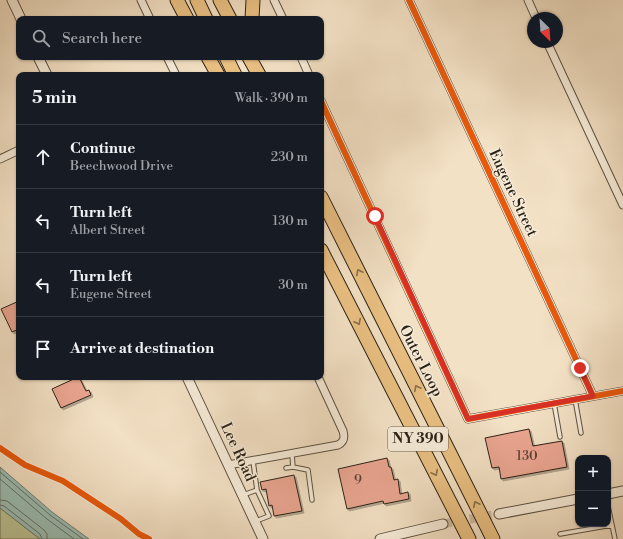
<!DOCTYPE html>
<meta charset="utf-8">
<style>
body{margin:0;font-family:"Libre Bodoni",serif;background:#242831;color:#f1f3f6}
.controls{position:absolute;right:12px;bottom:12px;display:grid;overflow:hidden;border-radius:8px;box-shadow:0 1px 3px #0004}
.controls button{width:36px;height:36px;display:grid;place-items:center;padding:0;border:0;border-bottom:1px solid #363941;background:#171b24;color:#f1f3f6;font:20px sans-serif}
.compass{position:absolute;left:527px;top:12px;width:36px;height:36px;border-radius:50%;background:#171b24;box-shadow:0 1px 3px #0004;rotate:155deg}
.stop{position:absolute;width:12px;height:12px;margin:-9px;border:3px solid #d93025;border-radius:50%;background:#fff}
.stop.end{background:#d93025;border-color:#fff;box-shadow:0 1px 4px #0008}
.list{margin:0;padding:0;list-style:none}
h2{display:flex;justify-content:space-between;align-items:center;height:52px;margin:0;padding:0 16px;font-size:17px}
h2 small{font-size:13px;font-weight:400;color:#9ea1a6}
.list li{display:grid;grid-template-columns:26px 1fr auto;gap:12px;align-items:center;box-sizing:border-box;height:64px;padding:0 16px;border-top:1px solid #363941}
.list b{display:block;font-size:15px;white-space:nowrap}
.list p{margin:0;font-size:13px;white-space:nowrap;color:#9ea1a6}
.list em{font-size:13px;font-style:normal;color:#9ea1a6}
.icon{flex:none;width:22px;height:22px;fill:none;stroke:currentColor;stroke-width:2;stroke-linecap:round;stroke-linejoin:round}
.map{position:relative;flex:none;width:623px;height:539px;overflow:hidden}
.search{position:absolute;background:#171b24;box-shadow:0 1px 3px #0004;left:16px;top:16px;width:308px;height:44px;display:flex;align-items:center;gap:10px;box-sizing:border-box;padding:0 14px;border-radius:8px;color:#9ea1a6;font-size:15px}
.panel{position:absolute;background:#171b24;box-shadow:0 1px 3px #0004;left:16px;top:72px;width:308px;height:308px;border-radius:8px}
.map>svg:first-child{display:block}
.green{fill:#bbc395;stroke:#727256}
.water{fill:#9bbeb4;stroke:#6e7f75}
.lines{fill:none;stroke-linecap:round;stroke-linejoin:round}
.shore{stroke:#627065;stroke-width:1}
.building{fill:#eaa591;stroke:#2a2116;filter:url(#shadow)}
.tertiary-tunnel{stroke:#cbbba2;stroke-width:9;stroke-dasharray:9 4.5;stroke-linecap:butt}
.service-casing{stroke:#5c5142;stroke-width:5.5}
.minor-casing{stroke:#5c5142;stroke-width:9}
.tertiary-casing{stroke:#5c5142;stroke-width:11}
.motorway-casing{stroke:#2a2116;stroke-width:15}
.service{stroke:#f7ecd9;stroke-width:3.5}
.minor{stroke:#f7ecd9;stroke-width:7}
.tertiary{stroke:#f7ecd9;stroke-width:9}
.motorway{stroke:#eac082;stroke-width:13}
.cycleway-casing{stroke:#f7ecd9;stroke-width:8}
.cycleway{stroke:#e8590c;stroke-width:6}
.oneway{stroke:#8a704c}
.route{stroke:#d93025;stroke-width:5}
.labels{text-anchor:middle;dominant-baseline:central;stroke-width:3;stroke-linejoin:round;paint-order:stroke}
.number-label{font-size:13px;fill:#5a4235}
.shield{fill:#f7ecd9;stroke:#685e50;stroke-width:1}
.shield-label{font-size:14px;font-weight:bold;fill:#2a2116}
.street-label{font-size:15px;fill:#2a2116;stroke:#f7ecd9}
</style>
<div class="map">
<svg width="623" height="539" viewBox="0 0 623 539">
<defs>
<filter id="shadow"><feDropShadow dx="2" dy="2" stdDeviation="0" flood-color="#0004"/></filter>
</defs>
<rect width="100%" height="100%" fill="#f3e1c5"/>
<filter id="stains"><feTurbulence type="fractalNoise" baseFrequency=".005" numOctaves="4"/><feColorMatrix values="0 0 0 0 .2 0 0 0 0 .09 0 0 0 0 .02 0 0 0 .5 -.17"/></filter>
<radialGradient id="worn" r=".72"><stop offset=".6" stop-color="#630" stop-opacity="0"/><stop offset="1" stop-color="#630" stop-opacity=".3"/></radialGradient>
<path class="green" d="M0 508 40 539H0Z"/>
<path class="water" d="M0 467 52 512 89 539H40L0 508Z"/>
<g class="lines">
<path class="shore" d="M0 472 50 515 83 539
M0 479 47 519 74 539
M0 500 7 501 44 530 47 534V539
M0 505 4 506 40 534 42 539"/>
</g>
<path class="building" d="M19 301V329L12 332 1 309Z
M78 377H79L86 391 89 390 91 395 61 408 52 389Z
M529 429 533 446 562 441 567 467 501 479 499 467 492 468 485 438Z
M387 458 389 467H391L394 480 398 479 400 494 408 492 409 499 384 504 383 501 347 509 338 469Z
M294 475 302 511 274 516 272 505 269 506 266 489 262 490 260 482Z"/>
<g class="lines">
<path class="tertiary-tunnel" d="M443 524 499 514"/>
<defs>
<path id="service" d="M575 399 581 433
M554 403 560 437
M292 454 293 467 308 470 312 500
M286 468 293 467
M243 495 257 490 253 461
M256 521 269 516 257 490
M612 525 615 539
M560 534 612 525 608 506"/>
<path id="minor" d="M141 0 150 19
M274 0 283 19
M409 0 593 396
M528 0 536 18
M547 42 623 205
M167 57 176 75
M301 57 309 75
M321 101 468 419 623 391
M0 159 19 150
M228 465 338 445C344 442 345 438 343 431L318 377"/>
<path id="tertiary" d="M12 0 21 19
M38 57 47 75
M187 377 263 539
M608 494 623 491
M499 514 578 499
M380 539 443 524"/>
<path id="motorway" d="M177 0 187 19
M197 0 206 19
M220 0 230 19
M252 19 253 0
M208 57 218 75
M226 57 235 75
M249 57 259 75
M321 197 493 539
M321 250 469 539"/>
</defs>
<use href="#service" class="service-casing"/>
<use href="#minor" class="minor-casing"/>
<use href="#tertiary" class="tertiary-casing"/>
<use href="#motorway" class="motorway-casing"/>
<use href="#service" class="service"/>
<use href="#minor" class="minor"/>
<use href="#tertiary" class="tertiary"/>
<use href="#motorway" class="motorway"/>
<defs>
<path id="cycleway" d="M409 0 593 396
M321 101 468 419 623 391
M0 448 25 465 63 481 121 519 139 534 149 539"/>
</defs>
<use href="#cycleway" class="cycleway-casing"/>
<use href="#cycleway" class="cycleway"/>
</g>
<defs><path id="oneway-chevron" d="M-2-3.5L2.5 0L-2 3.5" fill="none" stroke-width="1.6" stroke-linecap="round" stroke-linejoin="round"/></defs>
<g class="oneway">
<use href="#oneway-chevron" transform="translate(359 272) rotate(-117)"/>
<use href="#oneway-chevron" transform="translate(358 322) rotate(63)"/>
<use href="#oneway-chevron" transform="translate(417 388) rotate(-117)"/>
<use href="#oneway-chevron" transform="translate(435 473) rotate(63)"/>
<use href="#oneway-chevron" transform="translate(476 504) rotate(-117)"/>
</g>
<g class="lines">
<path class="route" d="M375 216 468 419 593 396 580 368"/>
</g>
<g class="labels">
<g class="number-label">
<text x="527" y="456">130</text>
<text x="358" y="480">9</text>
</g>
<rect class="shield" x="388" y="427" width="60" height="24" rx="3"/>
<g class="shield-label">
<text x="418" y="439">NY 390</text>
</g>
<g class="street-label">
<text transform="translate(513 193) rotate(65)">Eugene Street</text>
<text transform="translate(421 361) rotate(63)">Outer Loop</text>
<text transform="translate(238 452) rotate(65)">Lee Road</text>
</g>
</g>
<rect width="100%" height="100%" filter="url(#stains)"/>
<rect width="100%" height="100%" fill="url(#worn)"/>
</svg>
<div class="controls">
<button>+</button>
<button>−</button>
</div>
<svg class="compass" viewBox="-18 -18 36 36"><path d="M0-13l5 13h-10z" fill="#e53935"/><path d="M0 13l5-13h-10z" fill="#9ea1a6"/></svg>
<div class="stop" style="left:375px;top:216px"></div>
<div class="stop end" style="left:580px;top:368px"></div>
<div class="search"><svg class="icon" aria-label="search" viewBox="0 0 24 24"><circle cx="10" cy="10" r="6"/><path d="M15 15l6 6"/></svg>Search here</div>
<section class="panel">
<h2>5 min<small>Walk · 390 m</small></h2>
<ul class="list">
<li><svg class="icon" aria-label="ahead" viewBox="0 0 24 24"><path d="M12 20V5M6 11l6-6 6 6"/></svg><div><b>Continue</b><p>Beechwood Drive</p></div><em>230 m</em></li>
<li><svg class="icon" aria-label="left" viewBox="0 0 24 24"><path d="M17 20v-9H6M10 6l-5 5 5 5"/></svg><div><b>Turn left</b><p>Albert Street</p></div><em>130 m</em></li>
<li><svg class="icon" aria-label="left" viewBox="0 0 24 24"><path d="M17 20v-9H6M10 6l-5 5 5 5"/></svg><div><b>Turn left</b><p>Eugene Street</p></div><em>30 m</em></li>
<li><svg class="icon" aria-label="arrive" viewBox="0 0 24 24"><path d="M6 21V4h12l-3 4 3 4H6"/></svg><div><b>Arrive at destination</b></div></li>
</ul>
</section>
</div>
